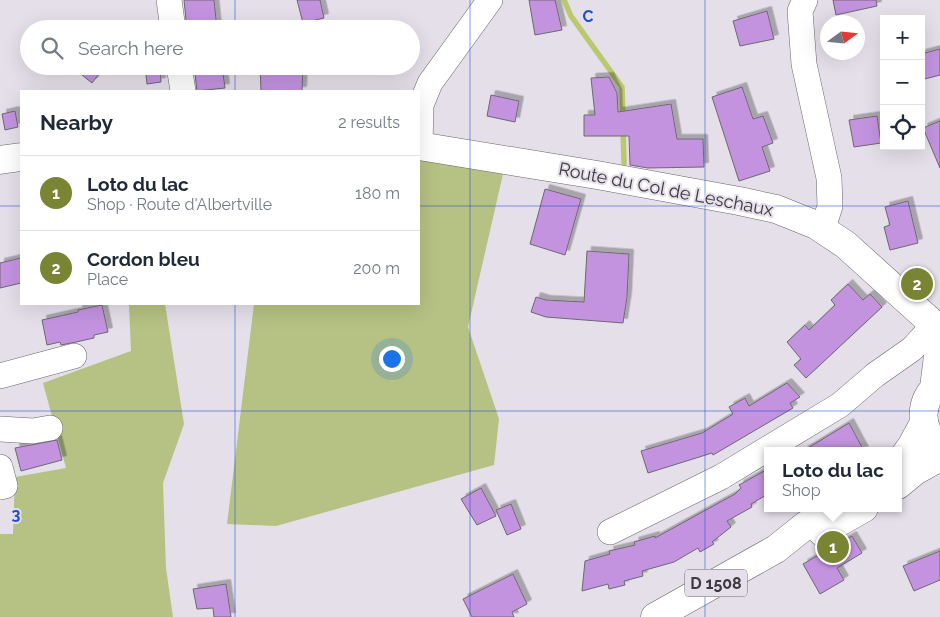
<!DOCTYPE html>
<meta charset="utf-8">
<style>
body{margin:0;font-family:Raleway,sans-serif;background:#f6f6f7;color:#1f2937}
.controls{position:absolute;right:15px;top:15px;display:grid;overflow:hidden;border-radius:0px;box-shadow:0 5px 20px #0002}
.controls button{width:45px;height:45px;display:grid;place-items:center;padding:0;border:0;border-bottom:1px solid #e0e1e3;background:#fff;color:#1f2937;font:25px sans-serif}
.compass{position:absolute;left:820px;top:15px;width:45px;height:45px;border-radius:50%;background:#fff;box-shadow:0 5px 20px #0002;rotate:75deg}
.you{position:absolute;left:391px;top:358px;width:18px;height:18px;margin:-12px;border:4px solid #fff;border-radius:50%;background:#1a73e8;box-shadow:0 0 0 8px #1a73e833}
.badge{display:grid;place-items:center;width:32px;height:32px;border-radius:50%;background:#798533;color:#fff;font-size:16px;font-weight:700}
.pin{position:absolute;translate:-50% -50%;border:2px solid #fff;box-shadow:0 1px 5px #0006}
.popup{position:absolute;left:764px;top:447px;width:138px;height:65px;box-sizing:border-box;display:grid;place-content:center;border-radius:0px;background:#fff;filter:drop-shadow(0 1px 4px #0005);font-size:16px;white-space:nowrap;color:#747a83}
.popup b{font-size:19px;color:#1f2937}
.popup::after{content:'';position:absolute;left:50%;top:100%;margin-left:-10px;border:10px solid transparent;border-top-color:#fff}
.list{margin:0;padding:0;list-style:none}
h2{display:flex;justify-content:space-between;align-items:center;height:65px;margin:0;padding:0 20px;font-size:21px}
h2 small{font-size:16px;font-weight:400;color:#747a83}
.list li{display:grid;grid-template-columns:32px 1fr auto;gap:15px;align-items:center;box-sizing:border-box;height:75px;padding:0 20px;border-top:1px solid #e0e1e3}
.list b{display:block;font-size:19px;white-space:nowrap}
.list p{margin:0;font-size:16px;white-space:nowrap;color:#747a83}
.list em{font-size:16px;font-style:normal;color:#747a83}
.icon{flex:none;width:28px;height:28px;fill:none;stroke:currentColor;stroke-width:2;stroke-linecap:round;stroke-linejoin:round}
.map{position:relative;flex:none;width:940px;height:617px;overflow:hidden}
.search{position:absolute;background:#fff;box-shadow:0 5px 20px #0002;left:20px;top:20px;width:400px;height:55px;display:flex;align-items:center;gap:12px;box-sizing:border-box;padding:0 18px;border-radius:28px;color:#747a83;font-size:19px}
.panel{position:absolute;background:#fff;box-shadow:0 5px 20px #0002;left:20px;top:90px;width:400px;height:215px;border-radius:0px}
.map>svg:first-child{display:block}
.green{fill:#b6c184}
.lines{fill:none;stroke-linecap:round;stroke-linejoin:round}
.stream{stroke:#bac96d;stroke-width:5.5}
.building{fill:#c393e0;stroke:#6d6870;filter:url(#shadow)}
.minor-casing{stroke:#69646c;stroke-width:26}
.major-casing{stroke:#69646c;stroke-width:29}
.minor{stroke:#fff;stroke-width:25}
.major{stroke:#fff;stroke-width:28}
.grid{fill:none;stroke:#1d4ed8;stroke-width:1;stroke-opacity:0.55}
.labels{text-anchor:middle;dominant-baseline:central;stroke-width:4;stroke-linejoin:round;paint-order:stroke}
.shield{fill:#e5dfe9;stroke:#6f6c71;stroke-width:1}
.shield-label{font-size:16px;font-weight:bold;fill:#3c3a3e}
.street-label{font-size:18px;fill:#3c3a3e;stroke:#e5dfe9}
.grid-label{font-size:16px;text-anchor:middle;font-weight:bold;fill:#1d4ed8;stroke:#e5dfe9;stroke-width:4;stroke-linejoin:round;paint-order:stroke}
</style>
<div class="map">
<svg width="940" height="617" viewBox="0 0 940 617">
<defs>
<filter id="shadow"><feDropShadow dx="4.5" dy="-4.5" stdDeviation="0" flood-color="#0004"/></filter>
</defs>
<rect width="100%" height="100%" fill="#e5dfe9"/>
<path class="green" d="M419 159 503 174 468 327 499 419 494 465 276 526 227 524 254 304H419Z
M129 304H165L184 424 163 483 166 568 173 617H0V534H13L15 477 66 468 43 383 131 351Z"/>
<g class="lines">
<path class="stream" d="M564 0 571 16 622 87 623 118
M623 129 624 163"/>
</g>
<path class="building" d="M184 0H214L217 29H187Z
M297 0H320L324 18 303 23Z
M529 0H555L562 30 535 35Z
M833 0H876L877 6 836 15Z
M767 11 774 39 740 46 733 21Z
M940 49V75L921 80V54Z
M71 66H105L92 83Z
M145 66H160L161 82 147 84Z
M194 66H222L225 88 197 91Z
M260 66H303L302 91H261Z
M609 77 617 93 618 112 671 104 677 139H703L704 167 648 168 630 165 629 136H584V115H595L591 78Z
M742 87 753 119 763 116 773 143 762 147 770 171 739 181 712 97Z
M491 95 519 101 515 122 487 116Z
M15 111 18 127 5 130 2 114Z
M877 116 881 143 854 147 849 120Z
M940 121V168L923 128Z
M545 189 581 199 565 255 530 244Z
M908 201 918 243 890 250 884 227 890 225 885 207Z
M587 251 629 254 627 297 623 323 546 317 531 312 536 297 546 300 584 302Z
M21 258V283L0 288V263Z
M848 284 863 300 870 294 882 307 806 378 794 365 801 359 787 342 805 325 809 330 835 305 831 300Z
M102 305 108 332 94 335V338L76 342 61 345 60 342 47 345 42 320 78 312V310Z
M787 383 800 397 790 403 793 408 713 455 712 453 648 473 641 451 702 433 733 414 729 407 736 403 745 398 749 406Z
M849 423 864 451H803Z
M57 440 62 460 21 471 15 448Z
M768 469V494L751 504 752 507 727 521 731 527 712 542 714 544 700 552 698 548 674 562 642 571 643 576 624 581 625 585 609 589 608 584 582 591 585 561 610 554 609 551 635 545 634 542 655 536V538L735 494 741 488 739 485Z
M481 488 496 516 477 525 461 499Z
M511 504 521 529 507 535 496 510Z
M852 536 862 553 837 568 844 580 820 594 803 564Z
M940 551V580L914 591 903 566Z
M513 574 527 604 512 612 514 617H472L463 599Z
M226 584 231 617H214L213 608 197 609 193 589Z"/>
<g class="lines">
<defs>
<path id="minor" d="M169 0 173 29
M805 0 800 11 804 64 829 178 830 206 823 228
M179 66 183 91
M420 146 421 105 430 83 490 0
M0 376 74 356
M0 429 33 431 50 428
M0 467 5 486 0 487
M610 532 721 477 840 405 875 375 912 349 935 324"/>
<path id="major" d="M419 146 597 175 739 201 776 209 816 225 846 245 940 330
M0 160 21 157
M940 383C918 401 918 430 940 447
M934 388 939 348 935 324
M898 465 912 445 924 423
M898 485 915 471 940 457
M822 532 864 508
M655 617 776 549 806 525 835 508"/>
</defs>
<use href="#minor" class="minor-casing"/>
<use href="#major" class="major-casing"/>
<use href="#minor" class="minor"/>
<use href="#major" class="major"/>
</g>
<path class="grid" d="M235 0V29M470 0V617M705 0V617M235 66V91M0 206H21M419 206H940M235 304V617M0 411H940"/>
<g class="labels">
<rect class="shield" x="685" y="569.5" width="62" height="27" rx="4"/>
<g class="shield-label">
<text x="716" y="583">D 1508</text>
</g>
<g class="street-label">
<text transform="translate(666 189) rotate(11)">Route du Col de Leschaux</text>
</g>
</g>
<g class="grid-label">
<text x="588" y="22">C</text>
<text x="16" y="520">3</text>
</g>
</svg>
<div class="controls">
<button>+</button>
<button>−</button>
<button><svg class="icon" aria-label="locate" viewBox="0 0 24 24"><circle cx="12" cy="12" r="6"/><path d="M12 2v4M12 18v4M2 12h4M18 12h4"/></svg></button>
</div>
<svg class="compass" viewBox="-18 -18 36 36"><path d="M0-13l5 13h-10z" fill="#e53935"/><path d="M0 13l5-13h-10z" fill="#747a83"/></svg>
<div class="you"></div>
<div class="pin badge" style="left:833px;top:547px">1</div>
<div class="popup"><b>Loto du lac</b>Shop</div>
<div class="pin badge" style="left:917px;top:284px">2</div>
<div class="search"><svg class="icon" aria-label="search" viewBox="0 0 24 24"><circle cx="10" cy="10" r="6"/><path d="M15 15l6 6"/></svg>Search here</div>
<section class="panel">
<h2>Nearby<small>2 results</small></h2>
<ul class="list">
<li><span class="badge">1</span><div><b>Loto du lac</b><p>Shop · Route d'Albertville</p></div><em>180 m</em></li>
<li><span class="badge">2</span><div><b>Cordon bleu</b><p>Place</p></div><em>200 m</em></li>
</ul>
</section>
</div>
